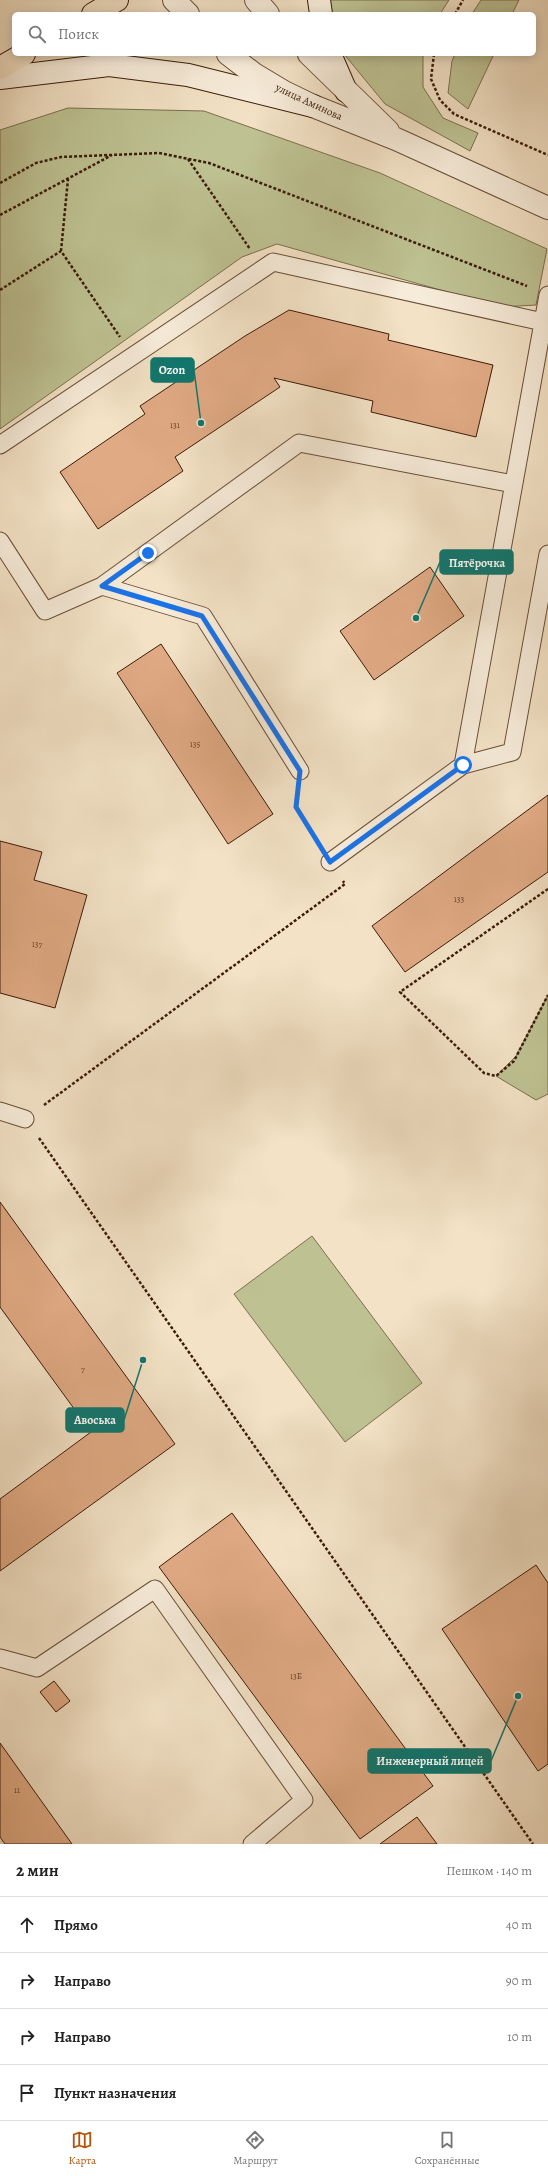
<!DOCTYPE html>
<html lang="ru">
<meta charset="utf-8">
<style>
body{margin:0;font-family:Alegreya,serif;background:#f2f2f2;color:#222}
.stop{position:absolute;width:12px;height:12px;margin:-9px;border:3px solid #1a73e8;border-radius:50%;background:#fff}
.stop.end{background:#1a73e8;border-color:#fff;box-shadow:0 1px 4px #0008}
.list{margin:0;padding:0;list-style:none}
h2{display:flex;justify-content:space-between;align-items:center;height:52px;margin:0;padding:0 16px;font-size:17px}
h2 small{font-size:13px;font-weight:400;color:#767676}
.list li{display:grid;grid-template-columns:26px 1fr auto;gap:12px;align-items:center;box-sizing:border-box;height:56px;padding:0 16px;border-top:1px solid #e0e0e0}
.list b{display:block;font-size:15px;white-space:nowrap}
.list em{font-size:13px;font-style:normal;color:#767676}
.icon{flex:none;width:22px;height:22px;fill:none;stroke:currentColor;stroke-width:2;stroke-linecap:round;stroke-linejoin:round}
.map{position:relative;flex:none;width:548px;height:1844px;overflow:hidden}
.search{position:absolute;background:#fff;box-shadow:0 2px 10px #0003;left:12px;right:12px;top:12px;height:44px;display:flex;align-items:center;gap:10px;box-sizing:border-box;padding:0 14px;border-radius:6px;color:#767676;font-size:15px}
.sheet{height:276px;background:#fff}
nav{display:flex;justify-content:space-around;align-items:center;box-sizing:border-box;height:56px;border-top:1px solid #e0e0e0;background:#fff;font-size:11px;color:#767676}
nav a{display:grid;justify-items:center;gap:2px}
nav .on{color:#b45309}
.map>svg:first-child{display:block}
.green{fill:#bec293;stroke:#7d6f4e}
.building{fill:#e0aa84;stroke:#3c1c08}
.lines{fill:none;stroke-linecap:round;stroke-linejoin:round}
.service-casing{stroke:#6a4e38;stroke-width:19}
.tertiary-casing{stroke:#6a4e38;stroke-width:24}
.secondary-casing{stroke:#3c1c08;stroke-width:24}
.primary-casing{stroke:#3c1c08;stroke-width:24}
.path{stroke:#3c1c08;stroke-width:2.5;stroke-dasharray:3 2;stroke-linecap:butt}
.service{stroke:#f7ecda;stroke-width:17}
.tertiary{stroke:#f7ecda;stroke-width:22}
.secondary{stroke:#f7ecda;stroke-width:22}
.primary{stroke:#f3e2c6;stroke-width:22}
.route{stroke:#1a73e8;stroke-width:5}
.labels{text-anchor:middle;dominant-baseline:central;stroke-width:3;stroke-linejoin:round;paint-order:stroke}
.number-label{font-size:9px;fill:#654027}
.street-label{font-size:11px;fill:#3c1c08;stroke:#f7ecda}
.leader{fill:none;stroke:#0f766e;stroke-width:1.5}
.callout-dot{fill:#0f766e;stroke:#f7ecda;stroke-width:1.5}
.callout{fill:#0f766e;stroke:#0f766e;stroke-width:1.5}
.callout-label{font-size:12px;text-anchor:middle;font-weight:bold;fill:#fff}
</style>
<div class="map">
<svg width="548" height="1844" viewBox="0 0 548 1844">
<rect width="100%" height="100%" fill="#f3e2c6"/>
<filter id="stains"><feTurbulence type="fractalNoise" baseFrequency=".005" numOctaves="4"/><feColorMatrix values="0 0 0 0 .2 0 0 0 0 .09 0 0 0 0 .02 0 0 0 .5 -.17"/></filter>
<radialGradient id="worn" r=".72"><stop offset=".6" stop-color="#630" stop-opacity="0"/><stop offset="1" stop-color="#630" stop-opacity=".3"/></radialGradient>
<path class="green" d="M330 0H449L440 14H332Z
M481 0H519L512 14H472Z
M344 54H423V87L443 118 478 133 470 151 385 104Z
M455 54H494L468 109 448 93 452 61Z
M68 108 204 111 380 173 547 249 536 305 501 307 277 244 242 257 0 429V130Z
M548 995V1094L536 1100 496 1076 516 1056Z
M312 1236 422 1383 345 1442 234 1294Z"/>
<path class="building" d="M289 310 389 334 388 340 493 365 476 437 371 412 373 401 274 378 280 387 175 457 183 471 98 529 60 472 145 414 140 406 245 336Z
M430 567 464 616 374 680 340 631Z
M161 644 273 814 228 844 117 673Z
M548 795V872L405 972 372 926Z
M0 841 42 852 34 880 87 895 55 1008 0 993Z
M0 1202 175 1444 0 1571V1499L91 1432 0 1307Z
M232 1513 433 1786 360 1839 159 1567Z
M536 1565 548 1583V1764L538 1771 442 1629Z
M54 1681 70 1701 56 1712 40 1692Z
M0 1743 72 1844H5L0 1837Z
M417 1817 437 1844H380Z"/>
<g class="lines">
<defs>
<path id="service" d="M0 445 273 262 543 322
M0 541 45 611 102 586 299 443 513 484
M102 586 203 616 300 771
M463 765 548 295
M330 862 463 765 512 752 548 554
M0 1111 25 1119
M0 1658 37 1668 155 1589 304 1800 252 1844"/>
<path id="tertiary" d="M174 0 188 14
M256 0 268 14
M228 54 254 74 284 92 313 106 396 139 548 208
M309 54 388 131"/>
<path id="secondary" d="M319 0 321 14
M330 54 346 91
M0 78 109 65 188 75 313 106"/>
<path id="primary" d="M93 14 117 0
M0 68 24 54"/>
</defs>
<use href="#service" class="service-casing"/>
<use href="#tertiary" class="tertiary-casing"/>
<use href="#secondary" class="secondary-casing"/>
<use href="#primary" class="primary-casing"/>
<path class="path" d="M455 14 463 0
M434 54 431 79 440 100 454 114 548 155
M188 159 250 249
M0 183 36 163 61 157 159 153 209 163 527 286
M0 215 112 155
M61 251 68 179
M0 290 61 251 120 337
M298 795 296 807 317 842
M548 889 400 992 484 1073 496 1076 514 1061 548 995
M44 1105 345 884 343 881
M39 1138 533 1844"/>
<use href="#service" class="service"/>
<use href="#tertiary" class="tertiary"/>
<use href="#secondary" class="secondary"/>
<use href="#primary" class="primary"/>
</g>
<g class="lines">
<path class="route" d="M148 553 102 586 202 616 300 771 296 807 330 862 463 765"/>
</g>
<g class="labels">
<g class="number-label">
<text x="175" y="425">131</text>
<text x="195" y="744">135</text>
<text x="459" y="899">133</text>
<text x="37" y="944">137</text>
<text x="83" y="1369">7</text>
<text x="296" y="1676">13Б</text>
<text x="17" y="1790">11</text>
</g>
<g class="street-label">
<text transform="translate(309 102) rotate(25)">улица Аминова</text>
</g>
</g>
<path class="leader" d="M201 423L194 370M416 618L440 562M143 1360L124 1420M518 1696L491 1761"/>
<g class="callout-dot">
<circle cx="201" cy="423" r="4"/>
<circle cx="416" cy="618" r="4"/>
<circle cx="143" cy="1360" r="4"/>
<circle cx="518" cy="1696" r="4"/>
</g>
<g class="callout">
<rect x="151" y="358" width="43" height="24" rx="4"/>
<rect x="440" y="550" width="73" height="24" rx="4"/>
<rect x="66" y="1408" width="58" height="24" rx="4"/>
<rect x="368" y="1749" width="123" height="24" rx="4"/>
</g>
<g class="callout-label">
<text x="172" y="374">Ozon</text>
<text x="477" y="567">Пятёрочка</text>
<text x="95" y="1424">Авоська</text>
<text x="430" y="1765">Инженерный лицей</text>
</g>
<rect width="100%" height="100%" filter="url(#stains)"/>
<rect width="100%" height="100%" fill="url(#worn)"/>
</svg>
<div class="stop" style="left:463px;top:765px"></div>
<div class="stop end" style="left:148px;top:553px"></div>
<div class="search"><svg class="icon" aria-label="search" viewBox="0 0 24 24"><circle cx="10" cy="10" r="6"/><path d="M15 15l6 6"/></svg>Поиск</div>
</div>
<section class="sheet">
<h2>2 мин<small>Пешком · 140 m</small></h2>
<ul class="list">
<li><svg class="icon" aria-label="ahead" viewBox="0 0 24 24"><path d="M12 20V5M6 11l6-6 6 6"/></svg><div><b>Прямо</b></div><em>40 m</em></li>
<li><svg class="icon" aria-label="right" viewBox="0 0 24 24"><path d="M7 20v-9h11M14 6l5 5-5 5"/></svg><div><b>Направо</b></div><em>90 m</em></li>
<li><svg class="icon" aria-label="right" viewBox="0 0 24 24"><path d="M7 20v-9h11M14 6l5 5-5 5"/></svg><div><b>Направо</b></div><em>10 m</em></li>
<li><svg class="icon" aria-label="arrive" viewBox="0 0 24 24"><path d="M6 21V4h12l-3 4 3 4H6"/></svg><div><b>Пункт назначения</b></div></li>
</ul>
</section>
<nav>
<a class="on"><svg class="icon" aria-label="map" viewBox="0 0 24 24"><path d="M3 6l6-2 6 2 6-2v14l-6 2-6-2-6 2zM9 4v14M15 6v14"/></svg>Карта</a>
<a><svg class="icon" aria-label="directions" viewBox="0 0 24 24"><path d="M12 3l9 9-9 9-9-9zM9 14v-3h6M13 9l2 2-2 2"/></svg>Маршрут</a>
<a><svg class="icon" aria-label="saved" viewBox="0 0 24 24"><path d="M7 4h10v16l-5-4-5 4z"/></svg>Сохранённые</a>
</nav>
